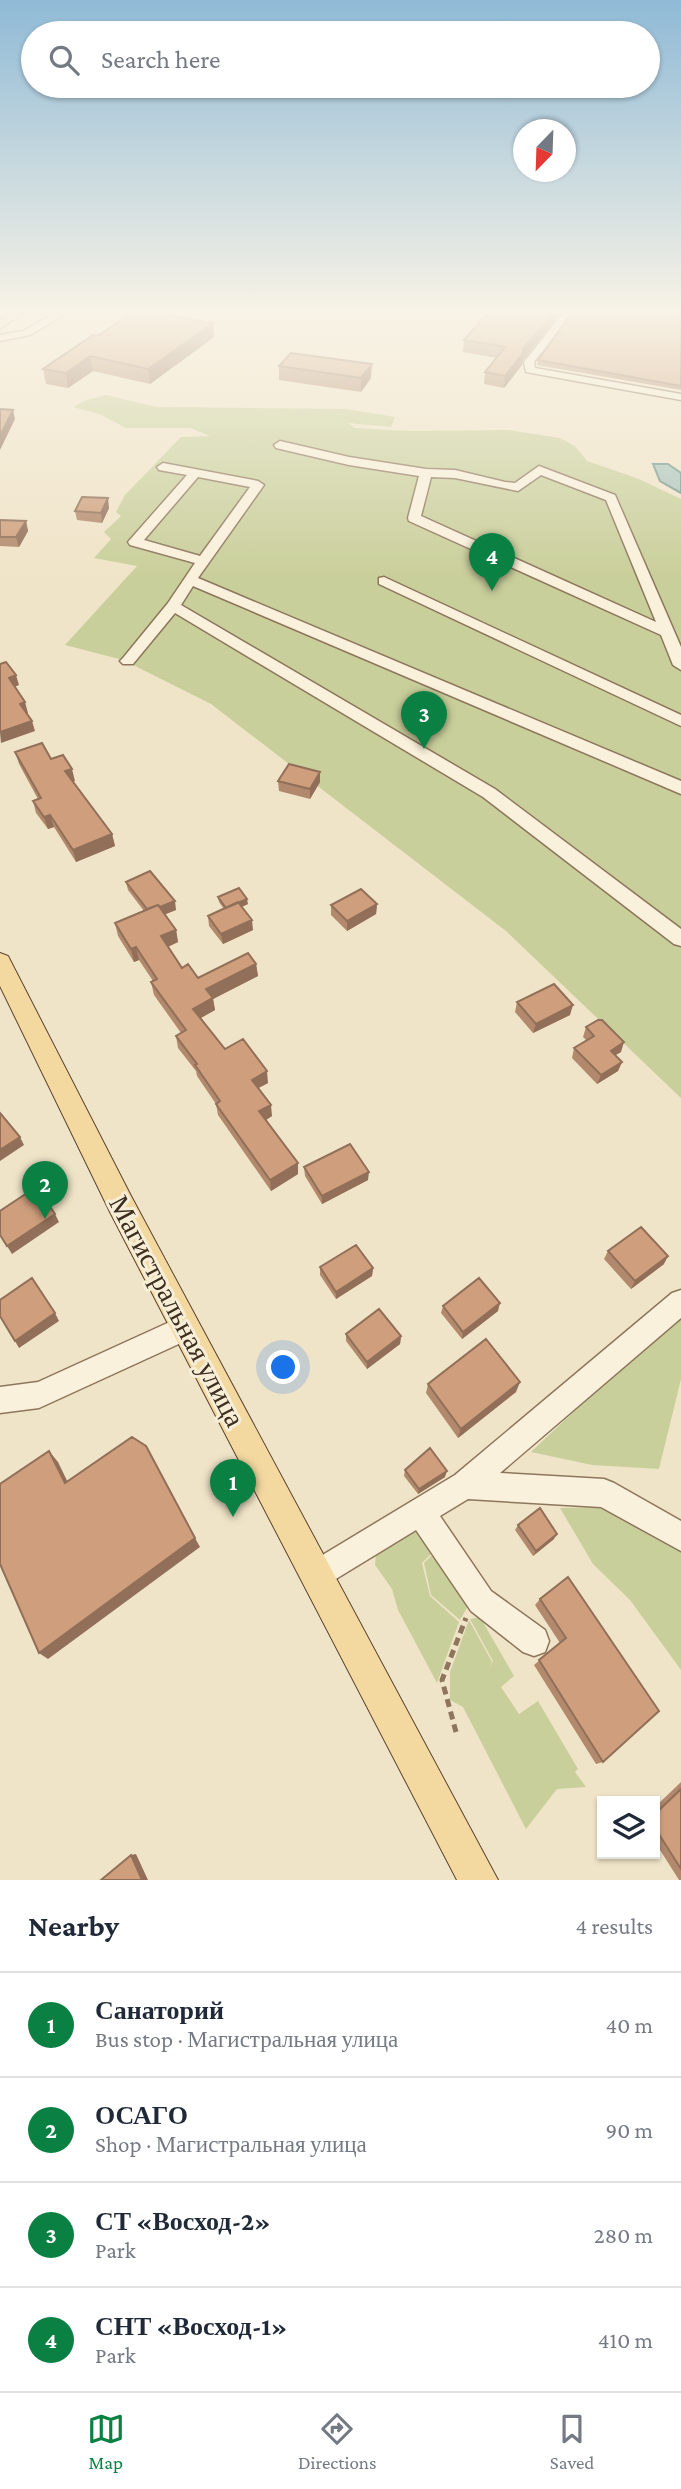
<!DOCTYPE html>
<meta charset="utf-8">
<style>
body{margin:0;font-family:"Crimson Pro",serif;background:#f6f6f7;color:#1f2937}
.controls{position:absolute;right:21px;bottom:21px;display:grid;overflow:hidden;border-radius:0px;box-shadow:0 2px 5px #0004}
.controls button{width:63px;height:63px;display:grid;place-items:center;padding:0;border:0;border-bottom:2px solid #e0e1e3;background:#fff;color:#1f2937;font:35px sans-serif}
.compass{position:absolute;left:513px;top:119px;width:63px;height:63px;border-radius:50%;background:#fff;box-shadow:0 2px 5px #0004;rotate:203deg}
.you{position:absolute;left:284px;top:1368px;width:24px;height:24px;margin:-18px;border:5px solid #fff;border-radius:50%;background:#1a73e8;box-shadow:0 0 0 10px #1a73e833}
.badge{display:grid;place-items:center;width:46px;height:46px;border-radius:50%;background:#0b8043;color:#fff;font-size:23px;font-weight:700}
.pin{position:absolute;translate:-50% -58px;filter:drop-shadow(0 2px 4px #0008)}
.pin::after{content:'';position:absolute;top:37px;width:24px;height:21px;background:inherit;clip-path:polygon(0 0,100% 0,50% 100%)}
.list{margin:0;padding:0;list-style:none}
h2{display:flex;justify-content:space-between;align-items:center;height:91px;margin:0;padding:0 28px;font-size:30px}
h2 small{font-size:23px;font-weight:400;color:#747a83}
.list li{display:grid;grid-template-columns:46px 1fr auto;gap:21px;align-items:center;box-sizing:border-box;height:105px;padding:0 28px;border-top:2px solid #e0e1e3}
.list b{display:block;font-size:26px;white-space:nowrap}
.list p{margin:0;font-size:23px;white-space:nowrap;color:#747a83}
.list em{font-size:23px;font-style:normal;color:#747a83}
.icon{flex:none;width:38px;height:38px;fill:none;stroke:currentColor;stroke-width:2;stroke-linecap:round;stroke-linejoin:round}
.map{position:relative;flex:none;width:681px;height:1880px;overflow:hidden}
.search{position:absolute;background:#fff;box-shadow:0 2px 5px #0004;left:21px;right:21px;top:21px;height:77px;display:flex;align-items:center;gap:18px;box-sizing:border-box;padding:0 24px;border-radius:38px;color:#747a83;font-size:26px}
.sheet{height:511px;background:#fff}
nav{display:flex;justify-content:space-around;align-items:center;box-sizing:border-box;height:98px;border-top:2px solid #e0e1e3;background:#fff;font-size:19px;color:#747a83}
nav a{display:grid;justify-items:center;gap:4px}
nav .on{color:#0b8043}
.map>svg:first-child{display:block}
.green{fill:#c9cf9b}
.water{fill:#a9c4bc;stroke:#6f938a;stroke-width:2}
.lines{fill:none;stroke-linecap:round;stroke-linejoin:round}
.minor-casing{stroke:#8d765c;stroke-width:3}
.major-casing{stroke:#5b4430;stroke-width:2}
.path{stroke:#8d765c;stroke-width:5;stroke-dasharray:8 5;stroke-linecap:butt}
.minor{fill:#faf1dc;fill-rule:evenodd}
.major{fill:#f3d9a0;fill-rule:evenodd}
.wall{fill:#b2896c}
.shaded-wall{fill:#916f58}
.building{fill:#cf9f7d;stroke:#916f58;stroke-width:2}
.labels{text-anchor:middle;dominant-baseline:central;stroke-width:6;stroke-linejoin:round;paint-order:stroke}
.near-street-label{font-size:28px;fill:#3d2e20;stroke:#f7eed8}
</style>
<div class="map">
<svg width="681" height="1880" viewBox="0 0 681 1880">
<rect width="100%" height="100%" fill="#f0e4c8"/>
<path class="green" d="M106 395 157 407 347 409 395 417 391 427 348 423 355 428 409 431 508 430 560 438 575 446 587 461 639 479 681 499V1098L506 931 211 704 123 660 65 645 137 566 94 558 111 539 104 532 121 516 116 512 125 495 181 437 210 436 190 428H126L99 414 73 407 86 400Z
M681 1310V1379L659 1469 592 1465 531 1452Z
M616 1507 681 1548V1670L630 1600 593 1564 560 1508Z
M417 1531 432 1553 422 1563 430 1596 459 1622 437 1683 398 1610 392 1589 375 1565 376 1552Z
M434 1553 469 1604 460 1620 431 1595 424 1563Z
M480 1617 514 1676 501 1687 519 1714 538 1701 578 1769 575 1772 586 1787 557 1789 526 1829 463 1707 450 1700V1672L469 1620 492 1662 489 1669 493 1661 470 1619Z"/>
<path class="water" d="M653 464H668L681 473V493L660 481Z"/>
<g class="lines">
<defs>
<path id="minor" d="M53 314H65L30 335 0 341V335L23 331Z
M562 314H572L534 362 535 368 681 394V400L526 372 524 362Z
M280 441 349 457 426 469 455 470 505 482 515 483 539 466 615 495 681 647V670L673 665 661 635 409 521 408 518 419 476 349 465 276 448 274 445ZM541 475 606 500 656 622 421 516 431 477 455 478 518 491Z
M163 463 258 481 264 485 198 578 681 781V794L193 586 181 605 495 789 681 929V946L674 944 483 797 175 613 133 664H123L120 661 123 658 168 603 195 563 130 545 128 542 187 475 159 470 157 467ZM198 477 250 487 200 556 144 540Z
M384 577 681 715V726L379 584V578Z
M681 1290V1318L500 1473 604 1479 614 1483 681 1521V1551L601 1507 468 1499 440 1516 491 1591 545 1630 549 1641 545 1652 534 1656 523 1652 471 1611 416 1530 326 1585 316 1589 306 1585 302 1575 306 1565 455 1475 672 1293Z
M185 1315 194 1319 198 1328 194 1337 39 1408 0 1413V1387L38 1382Z"/>
<path id="major" d="M9 314H23L0 329V320Z
M0 953 8 956 131 1196 498 1880H457L111 1214 0 986Z"/>
</defs>
<use href="#minor" class="minor-casing"/>
<use href="#major" class="major-casing"/>
<path class="path" d="M456 1732 442 1680 466 1618"/>
<use href="#minor" class="minor"/>
<use href="#major" class="major"/>
</g>
<path class="wall" d="M487 314H560L523 360 522 365 504 388 484 384 485 372 497 358 463 352 464 340Z
M681 314V390L537 365 538 360Z
M97 336 214 337 150 384 93 371 68 388 46 384 43 369Z
M279 366 371 378 361 392 279 380Z
M109 508 102 523 77 520 75 511Z
M0 520 26 521 28 531 19 547 0 546Z
M15 752 51 759 75 781H73L112 834 115 846 76 862 54 827 48 829 36 813 33 801 38 799 19 764Z
M320 772V782L310 799 279 791 278 781Z
M126 882 176 910 165 914 176 930 178 942 168 947 182 968 198 978 256 964 258 976 213 999 215 1010 201 1018 225 1049 268 1083 258 1088 272 1116 266 1120 298 1163V1174L271 1191 218 1115 216 1104 197 1076 196 1071 178 1048 176 1036 181 1033 154 995 151 982 153 981 139 960 134 962 118 936 115 923 144 911 128 890Z
M218 897 248 904 242 907 253 930 223 944 209 926 208 916 224 909 219 902Z
M377 904 376 914 347 931 331 915V905Z
M517 1002 570 1015 533 1033 515 1012Z
M586 1027 621 1052 615 1055 622 1062 618 1071 597 1084 572 1058 574 1048 587 1041 583 1037Z
M304 1167 368 1180 322 1204 305 1176Z
M608 1251 664 1264 631 1289 604 1259Z
M320 1267 373 1268 372 1276 336 1299 320 1275Z
M443 1306 498 1311 462 1339 441 1313Z
M346 1334 401 1336 400 1344 367 1369 346 1341Z
M428 1384 516 1392 458 1438 426 1393Z
M405 1470 445 1477 418 1494 404 1476Z
M518 1525 554 1539 533 1556 515 1530Z
M568 1577 603 1762 596 1764 534 1665 560 1643 535 1605 540 1599Z
M681 1782V1880H679L655 1842V1807Z"/>
<path class="shaded-wall" d="M552 314H560L523 360 522 365 504 388 505 376 523 349Z
M213 323 214 337 150 384 148 369Z
M90 356 93 371 68 388 66 373Z
M372 364 371 378 361 392V378Z
M13 410 15 419 0 450V436Z
M108 498 109 508 102 523 101 513Z
M26 521 28 531 19 547 16 537Z
M16 675 19 685 12 688 9 678Z
M25 702 28 713 23 714 20 704Z
M32 721 35 731 1 743 0 732Z
M72 769 75 781 68 783 65 771Z
M320 772V782L310 799V789Z
M50 815 54 827 48 829 44 817Z
M112 834 115 846 76 862 73 850Z
M247 899 248 904 227 913V908Z
M175 901 176 910 151 920 149 911Z
M377 904 376 914 347 931V921Z
M252 920 253 930 223 944 221 934Z
M176 930 178 942 163 949 161 936Z
M136 947 139 960 134 962 131 949Z
M256 964 258 976 213 999 215 1010 195 1021 193 1009 206 989Z
M573 1005 570 1015 533 1033 536 1024Z
M624 1042 621 1052 607 1060 611 1051Z
M622 1062 618 1071 597 1084 601 1075Z
M267 1071 268 1083 253 1091 252 1080Z
M271 1105 272 1116 261 1123 259 1111Z
M20 1137 24 1145 0 1161V1150Z
M298 1163V1174L271 1191 270 1180Z
M369 1172 368 1180 322 1204V1196Z
M55 1214 59 1222 12 1254 7 1246Z
M668 1256 664 1264 631 1289 635 1281Z
M373 1268 372 1276 336 1299V1292Z
M500 1303 498 1311 462 1339 463 1332Z
M55 1313 59 1321 19 1348 15 1341Z
M401 1336 400 1344 367 1369V1362Z
M520 1382 516 1392 458 1438 461 1429Z
M49 1451 58 1462 73 1493 65 1483Z
M447 1471 445 1477 418 1494 419 1489Z
M557 1534 554 1539 533 1556 536 1551Z
M195 1538 200 1547 48 1659 39 1653Z
M136 1854 148 1880H142L131 1855Z"/>
<path class="building" d="M131 314H159L213 323 148 369 90 356 66 373 43 369 93 335 97 336Z
M487 314H552L523 349V353L505 376 485 372 505 347 464 340Z
M571 314H681V386L538 360Z
M291 353 372 364 361 378 279 366Z
M0 409 13 410 0 436Z
M82 497 108 498 101 513 75 511Z
M0 520 26 521 16 537H0Z
M6 662 16 675 9 678 25 702 20 704 32 721 0 732V664Z
M42 743 51 759 63 755 72 769 65 771 112 834 73 850 50 815 44 817 33 801 41 798 15 752Z
M289 764 320 772 310 789 278 781Z
M150 871 175 901 160 907 158 905 147 909 126 882Z
M239 888 247 899 226 908 218 897Z
M361 889 377 904 347 921 331 905Z
M238 902 252 920 221 934 208 916Z
M158 905 176 930 161 936 182 968 188 964 198 978 248 953 256 964 206 989 213 998 193 1009 225 1049 243 1039 267 1071 252 1080 271 1105 259 1111 298 1163 270 1180 216 1104 220 1101 195 1065 197 1064 176 1036 186 1030 151 982 157 979 136 947 131 949 115 923Z
M554 984 573 1005 536 1024 517 1002Z
M598 1020H602L624 1042 611 1051 622 1062 601 1075 574 1048 594 1036 586 1027Z
M0 1113 20 1137 0 1150Z
M350 1144 369 1172 322 1196 304 1167Z
M36 1187 55 1214 7 1246 0 1235V1211Z
M641 1227 668 1256 635 1281 608 1251Z
M356 1245 373 1268 336 1292 320 1267Z
M32 1278 55 1313 15 1341 0 1316V1300Z
M479 1278 500 1303 463 1332 443 1306Z
M379 1309 401 1336 367 1362 346 1334Z
M486 1339 520 1382 461 1429 428 1384Z
M132 1437 146 1446 195 1538 39 1653 0 1564V1484L49 1451 65 1483Z
M430 1448 447 1471 419 1489 405 1470Z
M540 1508 557 1534 536 1551 518 1525Z
M568 1577 659 1711 603 1762 539 1660 566 1638 540 1599Z
M681 1789V1869L655 1828V1814Z
M131 1855 142 1880H101Z"/>
<linearGradient id="sky" x2="0" y2="1"><stop stop-color="#8fbad6"/><stop offset="0.54" stop-color="#f8f3e6"/><stop offset="1" stop-color="#f8f3e6" stop-opacity="0"/></linearGradient>
<rect width="681" height="577" fill="url(#sky)"/>
<g class="labels">
<g class="near-street-label">
<text transform="translate(177 1311) rotate(62)">Магистральная улица</text>
</g>
</g>
</svg>
<div class="controls">
<button><svg class="icon" aria-label="layers" viewBox="0 0 24 24"><path d="M12 4l9 5-9 5-9-5zM3 14l9 5 9-5"/></svg></button>
</div>
<svg class="compass" viewBox="-18 -18 36 36"><path d="M0-13l5 13h-10z" fill="#e53935"/><path d="M0 13l5-13h-10z" fill="#747a83"/></svg>
<div class="you"></div>
<div class="pin badge" style="left:233px;top:1517px">1</div>
<div class="pin badge" style="left:45px;top:1219px">2</div>
<div class="pin badge" style="left:424px;top:749px">3</div>
<div class="pin badge" style="left:492px;top:591px">4</div>
<div class="search"><svg class="icon" aria-label="search" viewBox="0 0 24 24"><circle cx="10" cy="10" r="6"/><path d="M15 15l6 6"/></svg>Search here</div>
</div>
<section class="sheet">
<h2>Nearby<small>4 results</small></h2>
<ul class="list">
<li><span class="badge">1</span><div><b>Санаторий</b><p>Bus stop · Магистральная улица</p></div><em>40 m</em></li>
<li><span class="badge">2</span><div><b>ОСАГО</b><p>Shop · Магистральная улица</p></div><em>90 m</em></li>
<li><span class="badge">3</span><div><b>СТ «Восход-2»</b><p>Park</p></div><em>280 m</em></li>
<li><span class="badge">4</span><div><b>СНТ «Восход-1»</b><p>Park</p></div><em>410 m</em></li>
</ul>
</section>
<nav>
<a class="on"><svg class="icon" aria-label="map" viewBox="0 0 24 24"><path d="M3 6l6-2 6 2 6-2v14l-6 2-6-2-6 2zM9 4v14M15 6v14"/></svg>Map</a>
<a><svg class="icon" aria-label="directions" viewBox="0 0 24 24"><path d="M12 3l9 9-9 9-9-9zM9 14v-3h6M13 9l2 2-2 2"/></svg>Directions</a>
<a><svg class="icon" aria-label="saved" viewBox="0 0 24 24"><path d="M7 4h10v16l-5-4-5 4z"/></svg>Saved</a>
</nav>
